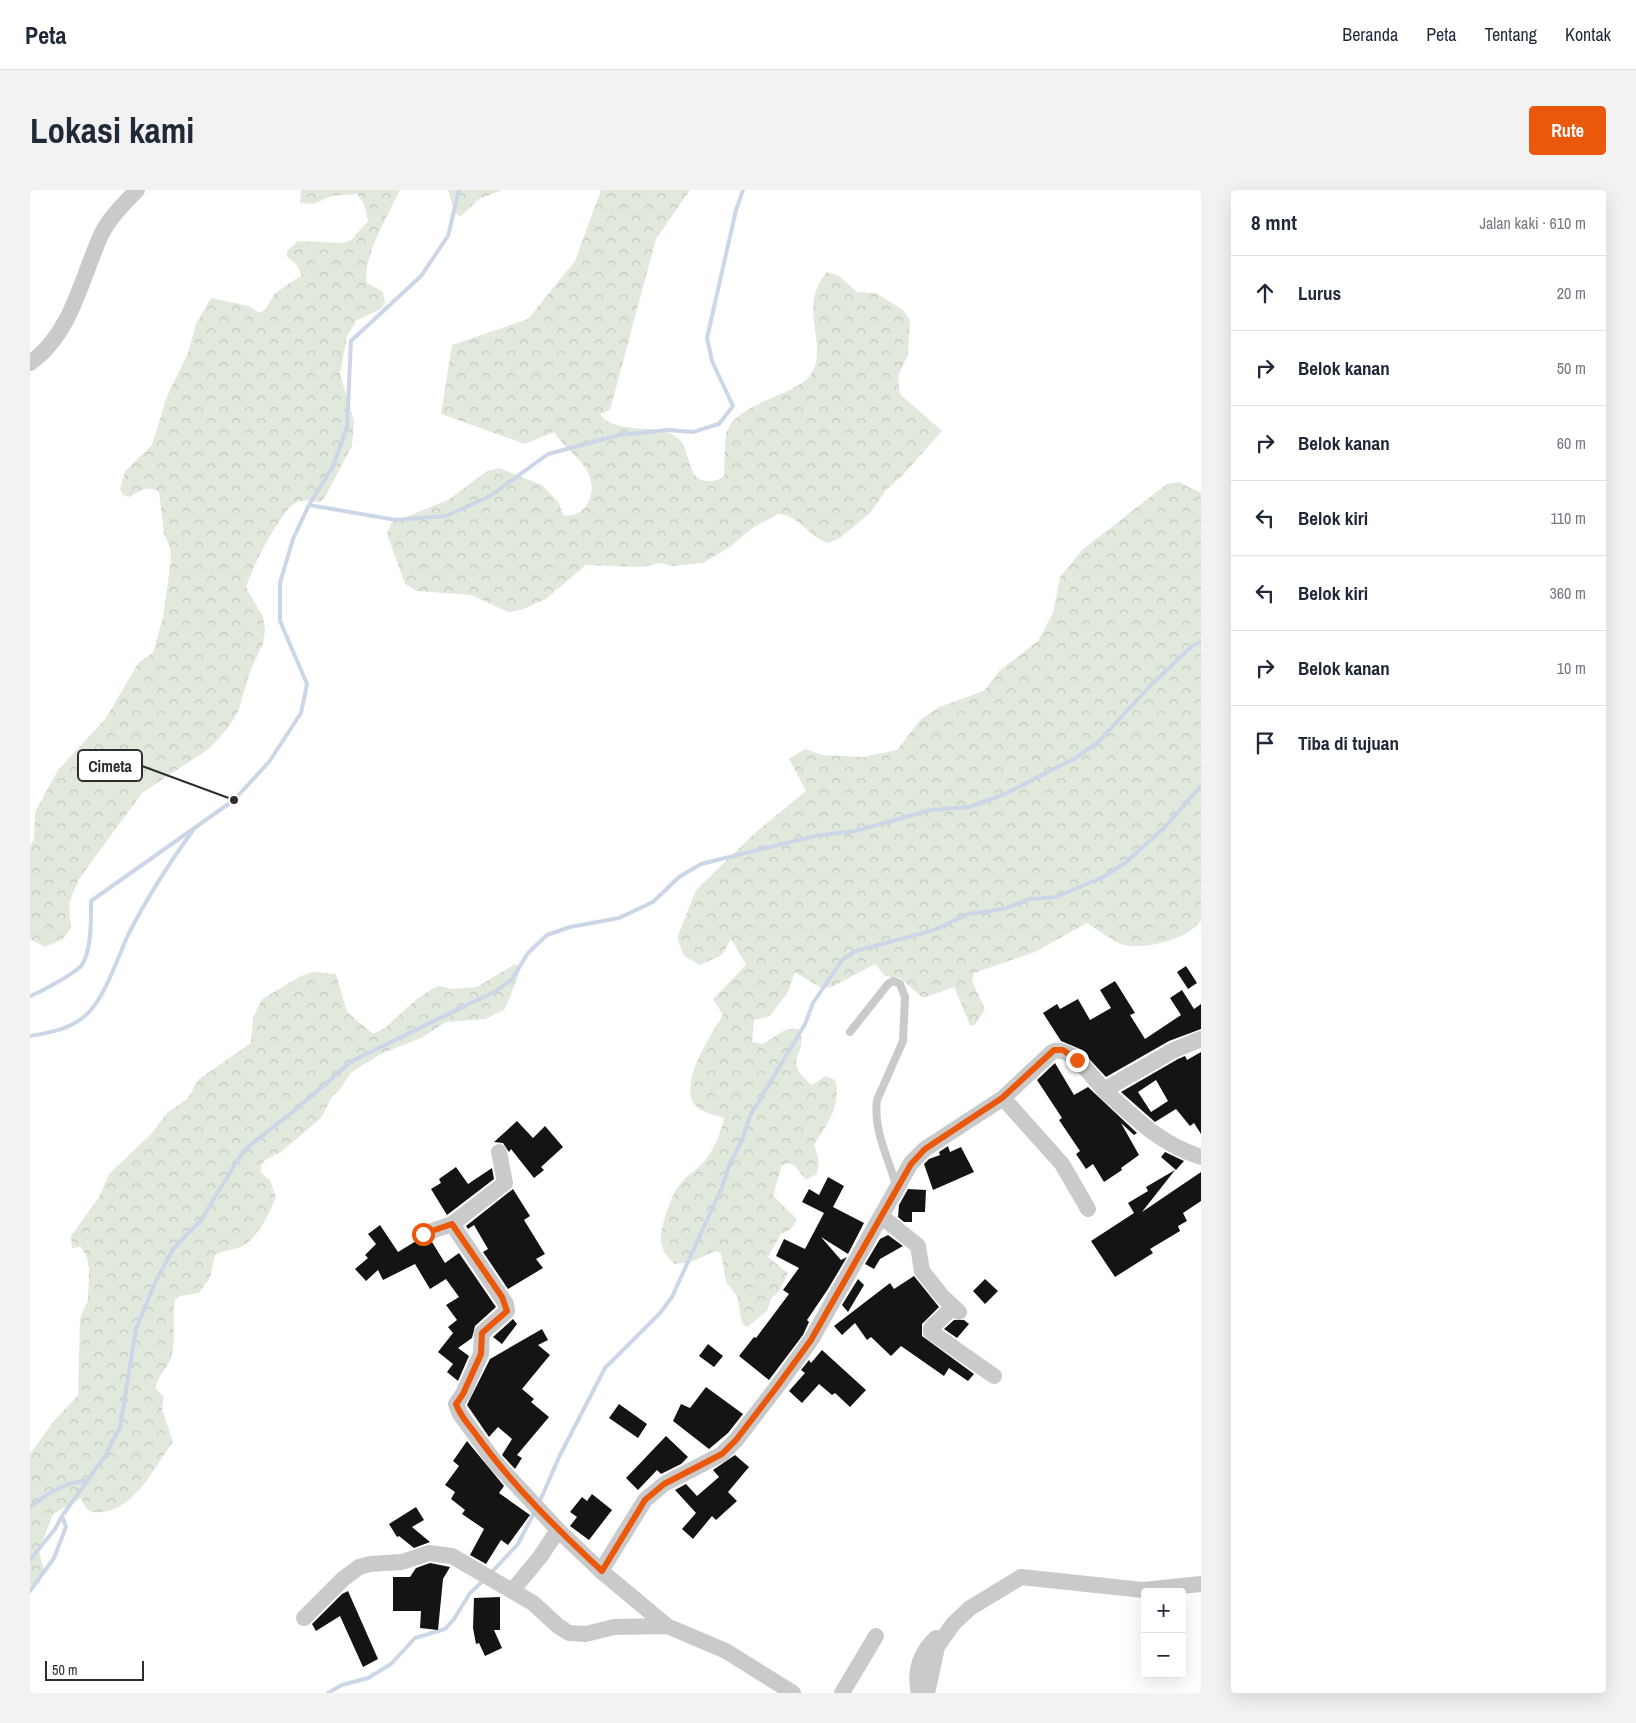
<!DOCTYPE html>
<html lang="id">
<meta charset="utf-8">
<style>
body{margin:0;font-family:"Archivo Narrow",sans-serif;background:#f2f2f3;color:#1f2937}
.controls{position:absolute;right:15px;bottom:15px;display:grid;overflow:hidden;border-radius:5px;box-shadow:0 5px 20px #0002}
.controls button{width:45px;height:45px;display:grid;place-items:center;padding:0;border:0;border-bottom:1px solid #e0e1e3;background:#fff;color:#1f2937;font:25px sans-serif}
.scale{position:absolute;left:15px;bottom:12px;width:99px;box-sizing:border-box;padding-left:5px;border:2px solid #2d2d2d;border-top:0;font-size:14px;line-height:18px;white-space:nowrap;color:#2d2d2d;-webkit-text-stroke:4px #fff;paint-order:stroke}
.stop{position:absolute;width:15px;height:15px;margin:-11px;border:4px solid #ea580c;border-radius:50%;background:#fff}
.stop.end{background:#ea580c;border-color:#fff;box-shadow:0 1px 5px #0008}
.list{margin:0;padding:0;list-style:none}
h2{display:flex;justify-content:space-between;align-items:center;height:65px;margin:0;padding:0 20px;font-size:21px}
h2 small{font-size:16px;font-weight:400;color:#747a83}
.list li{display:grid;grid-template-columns:32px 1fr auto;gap:15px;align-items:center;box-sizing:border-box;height:75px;padding:0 20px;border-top:1px solid #e0e1e3}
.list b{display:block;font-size:19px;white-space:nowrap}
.list em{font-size:16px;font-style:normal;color:#747a83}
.icon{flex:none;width:28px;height:28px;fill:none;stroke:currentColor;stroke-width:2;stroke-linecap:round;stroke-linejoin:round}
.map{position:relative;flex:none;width:1171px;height:1503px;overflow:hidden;border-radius:5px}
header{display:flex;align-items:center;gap:30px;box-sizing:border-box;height:70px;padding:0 25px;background:#fff;border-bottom:1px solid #e0e1e3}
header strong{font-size:24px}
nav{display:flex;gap:28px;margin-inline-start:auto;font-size:18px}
.intro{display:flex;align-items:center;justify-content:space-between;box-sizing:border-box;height:120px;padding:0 30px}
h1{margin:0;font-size:35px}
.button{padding:12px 22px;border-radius:5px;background:#ea580c;color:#fff;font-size:18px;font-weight:700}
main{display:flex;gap:30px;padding:0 30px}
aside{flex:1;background:#fff;border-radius:5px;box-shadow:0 5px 20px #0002}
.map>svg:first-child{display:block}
.forest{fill:url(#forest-crowns)}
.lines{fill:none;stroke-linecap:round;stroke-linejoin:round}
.stream{stroke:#cbd7e7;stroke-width:4}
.building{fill:#141414;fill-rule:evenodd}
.lane{stroke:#cacaca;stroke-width:8}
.street{stroke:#cacaca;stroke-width:16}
.route{stroke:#ea580c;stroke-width:6}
.leader{fill:none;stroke:#2d2d2d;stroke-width:2}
.callout-dot{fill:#2d2d2d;stroke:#fff;stroke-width:2}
.callout{fill:#fff;stroke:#2d2d2d;stroke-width:2}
.callout-label{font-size:16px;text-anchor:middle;font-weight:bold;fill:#2d2d2d}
</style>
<header>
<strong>Peta</strong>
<nav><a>Beranda</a><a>Peta</a><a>Tentang</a><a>Kontak</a></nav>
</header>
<div class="intro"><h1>Lokasi kami</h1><a class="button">Rute</a></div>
<main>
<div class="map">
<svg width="1171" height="1503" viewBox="0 0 1171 1503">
<defs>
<pattern id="forest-crowns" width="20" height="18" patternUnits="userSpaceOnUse" patternTransform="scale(1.25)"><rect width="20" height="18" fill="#e1e9dd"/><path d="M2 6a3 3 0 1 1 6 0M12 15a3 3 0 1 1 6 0" fill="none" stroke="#c1c8be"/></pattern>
</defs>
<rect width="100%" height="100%" fill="#fff"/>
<path class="forest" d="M271 0H370C360 22 331 70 337 93L353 102 355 113 351 119 327 130 317 146 310 184 324 231 322 256 295 307 290 312C283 311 274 309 267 312 251 319 221 380 216 397L233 427 235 440 233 454 221 479 208 522 197 539 180 558 112 603 49 689 39 713 41 738 33 749 15 757 0 749V657L4 649 5 622 28 580 76 528 109 472 123 463 133 427 141 370 140 357 134 344 129 302C117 294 111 301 99 307L93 305 90 299 95 281 122 255 137 206 158 163 166 134 181 108 219 116 229 123 235 120 245 103 272 85 266 74 257 67V61L268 51 313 53 321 50 338 31 334 14 327 4 302 6 283 14 270 13Z
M418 0H473L449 9 431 26 425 24Z
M571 0H660L626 49 580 220 570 224C584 245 622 233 645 246 663 256 654 293 680 291 686 291 689 290 694 286 695 273 694 258 696 245 700 223 735 211 753 203 761 199 773 194 779 187 802 157 765 118 797 82L809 86 827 102 846 103 873 120 880 130 878 164 868 186 870 204 912 241 872 286 856 300 841 322 810 348 798 353C778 347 771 326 748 324L721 339 700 357 673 373 643 376 631 373 611 377 556 375 516 409 491 420 478 422 441 405 386 401 375 394 357 344 361 333 418 310 457 281 469 278 512 295 529 313 533 325C541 327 552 323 557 315 574 281 541 267 524 242L495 254 411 224 422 155 498 129 545 71Z
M1149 292 1171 303V730C1160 749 1115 760 1094 755 1081 751 1068 739 1057 733L1005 762 944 783 942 791 955 819 945 835H940L924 797 893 808 870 788 855 786 845 774 802 797 791 798 765 782 758 802 740 826 724 830 722 852 733 854C744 848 757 834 770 840 778 868 750 869 782 895L796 886 805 890C812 914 797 936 784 954L789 972 787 984 776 990 764 975 759 973 752 975 743 1006 766 1028C764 1039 760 1040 751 1044L738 1067 758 1083 750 1100 741 1109 737 1121 717 1137 712 1133 707 1106 696 1092 691 1063 685 1061 661 1072 645 1074C638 1068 633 1062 631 1052 629 1041 641 1006 648 997 654 988 662 983 670 976 682 965 691 943 694 928 687 925 678 924 671 920 641 903 682 843 693 825L683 809 716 775 701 749 692 765 670 775 654 766 647 748 666 700 726 642 776 601 759 569 775 559 792 565 833 567 867 560 890 530 909 517 954 501 969 481 1008 451 1023 423 1030 387 1053 359 1137 294Z
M485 774 490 778 489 784 475 819 456 829 416 832 391 848 353 863 331 876 321 883 308 902 303 905 291 928 252 961 234 971 231 976V983L240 990 246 1007C240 1023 226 1052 208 1058 199 1061 194 1060 185 1065L180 1088 169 1103 150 1106 145 1110C142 1128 146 1146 142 1164 139 1179 127 1184 126 1199L134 1207 132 1219 143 1252C122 1280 102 1327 61 1322L56 1318 51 1308 23 1324 9 1361 14 1380 9 1394 0 1395V1264L23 1232 48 1205 50 1128 58 1110 59 1079 57 1067 51 1057 42 1058 41 1046 69 1007 79 984 122 943 137 923 157 909 169 889 221 853 223 828 232 809 271 786 283 782 306 784 317 822 343 844 355 838 388 808 404 798 410 796 421 799 447 797Z"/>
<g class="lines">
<path class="stream" d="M279 315 366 330 416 326 460 306 518 264 589 245 638 240 663 242 689 234 703 216 682 171 677 148 706 20 713 0
M0 806C9 803 45 783 51 776 62 762 61 728 61 711L204 610 239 572 271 523 277 494 250 431V393L263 349 279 315 303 276 317 237 321 151 391 86 418 46 429 0
M0 846C22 842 43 839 59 822 77 803 88 766 99 743 118 706 140 672 164 639
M509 1313 530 1265 575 1178 630 1123 642 1107 692 997 700 973 712 950 720 926 775 834 783 813 812 770 826 761 904 740 938 724 974 719 1000 709 1026 707 1073 687 1095 673 1134 638 1171 596
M0 1317C16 1304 36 1291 57 1291
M0 1370 25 1339 32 1326 75 1266 90 1237 106 1139 125 1093 143 1059 171 1030 214 960 265 920 322 871 466 801 482 789 498 763 517 745 540 737 589 728 623 712 649 687 671 674 785 646 825 641 901 620 939 617 975 604 1047 567 1068 552 1121 495 1162 456 1171 452
M460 1384 488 1354 505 1321
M0 1401 24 1368 36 1337 32 1326
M298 1503 312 1495 338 1488 361 1474 385 1448 415 1439 424 1429 440 1403 455 1389"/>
</g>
<path class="building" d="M1156 776 1167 793 1158 799 1147 782Z
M1085 791 1105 823 1100 825 1115 849 1151 825 1140 808 1152 800 1164 819 1171 814V839L1139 851 1076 887 1050 859 1031 851 1013 823 1027 814 1030 819 1048 809 1060 830 1081 818 1070 800Z
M1171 862V944L1164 933 1160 936 1146 919 1125 932 1091 902 1148 869 1155 866 1157 870ZM1126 890 1138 911 1121 922 1108 902Z
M1025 873 1044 905 1058 897 1107 943 1104 945 1091 933 1109 965 1091 978 1092 980 1074 992 1063 974 1056 979 1046 964 1050 961 1029 930 1032 928 1007 890Z
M487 931 503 948 515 936 533 957 511 977 514 980 504 988 481 959 479 962 473 953 464 952Z
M918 956 920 962 931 957 944 982 903 1000 894 974 899 969 910 965 909 962Z
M1135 962 1154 971 1146 980 1131 967Z
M426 977 438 994 462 978 464 989 417 1025 401 999 411 993 409 989Z
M1145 980 1112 1022 1171 982V1011L1153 1023 1157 1031 1148 1036 1150 1041 1120 1059 1123 1063 1085 1087 1061 1051 1104 1023 1098 1013 1118 1001 1116 997Z
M798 987 814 996 803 1017 834 1033 818 1064 791 1047 811 1070 817 1067 798 1099 777 1130 779 1132 773 1145 739 1190 709 1166 724 1147 726 1148 759 1104 753 1100 769 1078 746 1066 754 1049 775 1059 794 1023 772 1012 779 999 789 1005Z
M483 999 500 1026 494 1030 515 1064 506 1069 513 1078 478 1099 453 1062 458 1059 444 1035 438 1039 436 1036Z
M878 999 896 1000 895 1022H882V1032H874L868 1027 869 1015Z
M350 1035 368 1062 386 1051 392 1054 402 1052 415 1073 429 1063 466 1117 445 1136 442 1148 428 1158 439 1166 428 1191 417 1182 423 1174 408 1162 423 1143 418 1137 427 1130 416 1115 429 1107 416 1089 400 1099 385 1074 353 1090 348 1080 336 1091 325 1079 338 1068 335 1065 346 1054 338 1044Z
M858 1045 873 1056 850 1069 844 1079 835 1074 850 1049Z
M884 1086 909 1117 892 1134V1146L944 1184 938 1191 919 1178 914 1186 871 1156 861 1166 841 1147 837 1150 825 1133 812 1145 804 1136 860 1093 864 1099Z
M828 1089 834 1095 818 1122 812 1115Z
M955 1089 968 1101 955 1114 943 1101Z
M483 1129 487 1134 472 1154 463 1147Z
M924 1130H934L939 1134 927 1148 914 1139Z
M512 1139 518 1150 508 1155 520 1165 492 1199 504 1209 501 1212 519 1227 487 1265 492 1268 485 1279 472 1265 482 1249 468 1237 459 1247 437 1215 460 1169Z
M678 1154 693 1166 684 1177 669 1166Z
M792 1160 836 1200 820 1217 805 1203 802 1205 789 1194 772 1213 759 1201 775 1183 771 1180 779 1170 781 1173Z
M676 1197 713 1224 698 1243 679 1259 643 1231 651 1214 660 1218Z
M589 1214 617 1234 608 1248 579 1228Z
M636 1246 658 1267 651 1274 631 1284 627 1280 608 1300 596 1288Z
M437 1251 474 1296 469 1303 500 1325 478 1355 471 1350 456 1374 440 1365 454 1339 432 1324 435 1320 421 1309 425 1302 415 1295 429 1276 423 1271Z
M705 1265 719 1277 698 1302 707 1311 686 1330 682 1326 663 1349 652 1339 666 1323 645 1300 656 1294 667 1306 689 1287 683 1280Z
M562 1304 582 1320 559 1350 540 1336 547 1327 540 1322 552 1307 557 1311Z
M386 1317 394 1330 382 1337 400 1352 384 1358 369 1346 367 1347 359 1334Z
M400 1373 420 1377 413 1389 408 1440 390 1438 391 1421H363V1387H380L386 1378Z
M318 1401 348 1469 333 1477 310 1426 286 1441 282 1434 312 1404Z
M470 1407V1440H464L472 1458 455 1466 449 1453 446 1454 443 1438 444 1408Z"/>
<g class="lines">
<path class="lane" d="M820 842 858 794 863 791 870 794 875 807 873 851 847 910C843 940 858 967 866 995"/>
<path class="street" d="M0 173C42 143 51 89 71 45 79 28 94 14 107 0
M1074 900C1106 929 1129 953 1171 967
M973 908 1032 974 1058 1019
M851 1026 888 1056 892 1081 912 1106 929 1122
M422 1034 475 993 469 962
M393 1044 422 1034 476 1114 477 1121 452 1143 451 1164 433 1204 426 1214 430 1224 465 1272 528 1340 571 1381 637 1436 696 1461 763 1503
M921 1115V1119L901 1138V1142L964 1186
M571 1381 615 1310 634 1294 692 1264 706 1250 746 1198 781 1150 881 973 895 959 973 908 1022 862C1039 853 1063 888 1074 900L1144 860 1171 849
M482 1401 510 1367 528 1340
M274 1428 313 1389 329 1377 340 1374 372 1372 399 1363 422 1366 503 1413 528 1436 539 1443 556 1444 584 1437 637 1436
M812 1503 846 1446
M889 1503C884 1481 890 1463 906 1448
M897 1503 907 1457 923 1434 940 1418 991 1387 1113 1400 1171 1394"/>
</g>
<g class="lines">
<path class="route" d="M393 1044 422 1034 472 1107 477 1121 452 1143 451 1164 433 1204 426 1214C430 1226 440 1236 447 1246 483 1296 527 1339 572 1381L615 1310 634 1294 692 1264 706 1250 746 1198 781 1150 881 974 895 959 972 908 1024 860H1033L1047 870"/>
</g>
<path class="leader" d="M204 610L112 576"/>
<circle class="callout-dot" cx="204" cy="610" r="5"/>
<rect class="callout" x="48" y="560" width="64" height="31" rx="5"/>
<g class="callout-label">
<text x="80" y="582">Cimeta</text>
</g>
</svg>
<div class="controls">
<button>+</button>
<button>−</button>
</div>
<div class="scale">50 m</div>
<div class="stop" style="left:393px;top:1044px"></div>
<div class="stop end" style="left:1047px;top:870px"></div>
</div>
<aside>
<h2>8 mnt<small>Jalan kaki · 610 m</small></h2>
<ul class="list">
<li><svg class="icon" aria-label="ahead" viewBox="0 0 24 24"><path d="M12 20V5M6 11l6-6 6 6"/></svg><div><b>Lurus</b></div><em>20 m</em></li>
<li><svg class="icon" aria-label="right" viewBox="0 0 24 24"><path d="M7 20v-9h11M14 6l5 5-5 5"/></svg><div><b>Belok kanan</b></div><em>50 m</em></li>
<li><svg class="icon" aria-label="right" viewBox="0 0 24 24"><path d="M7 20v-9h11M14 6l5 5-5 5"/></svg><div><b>Belok kanan</b></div><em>60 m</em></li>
<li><svg class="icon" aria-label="left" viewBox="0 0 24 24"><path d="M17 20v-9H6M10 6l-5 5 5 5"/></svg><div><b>Belok kiri</b></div><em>110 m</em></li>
<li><svg class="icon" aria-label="left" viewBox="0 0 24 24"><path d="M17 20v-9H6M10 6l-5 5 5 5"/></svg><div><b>Belok kiri</b></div><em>360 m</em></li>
<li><svg class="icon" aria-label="right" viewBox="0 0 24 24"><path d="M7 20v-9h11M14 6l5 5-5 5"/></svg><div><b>Belok kanan</b></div><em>10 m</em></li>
<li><svg class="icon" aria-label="arrive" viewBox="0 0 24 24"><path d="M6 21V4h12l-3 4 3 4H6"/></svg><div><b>Tiba di tujuan</b></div></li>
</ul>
</aside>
</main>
